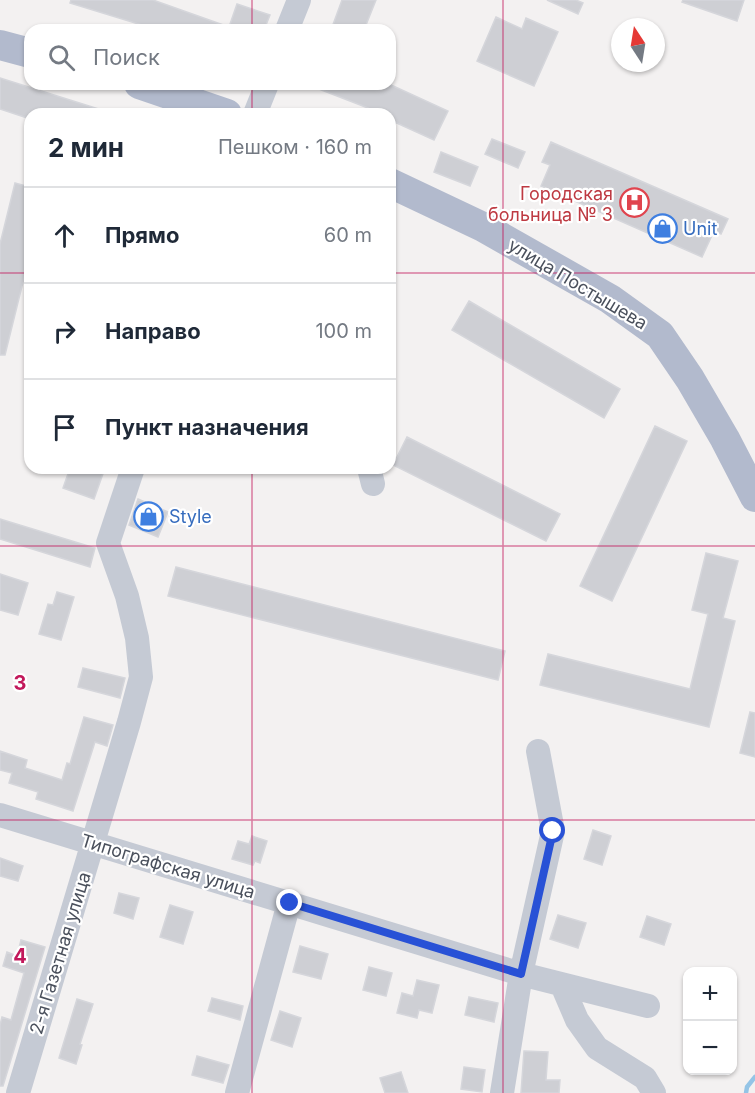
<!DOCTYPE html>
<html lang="ru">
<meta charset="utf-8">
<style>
body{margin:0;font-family:Inter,sans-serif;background:#f2f2f3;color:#1f2937}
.controls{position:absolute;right:18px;bottom:18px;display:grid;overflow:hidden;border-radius:12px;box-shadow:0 2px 4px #0004}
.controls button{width:54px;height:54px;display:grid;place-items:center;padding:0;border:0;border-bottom:2px solid #e0e1e3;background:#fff;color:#1f2937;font:30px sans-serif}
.compass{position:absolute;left:611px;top:18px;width:54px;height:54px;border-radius:50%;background:#fff;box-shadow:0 2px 4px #0004;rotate:348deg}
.stop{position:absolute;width:18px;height:18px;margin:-14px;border:4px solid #2851d6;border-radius:50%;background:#fff}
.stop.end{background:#2851d6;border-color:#fff;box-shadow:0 2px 6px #0008}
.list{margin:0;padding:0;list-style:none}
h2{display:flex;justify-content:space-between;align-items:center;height:78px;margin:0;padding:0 24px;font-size:26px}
h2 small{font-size:20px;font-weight:400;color:#747a83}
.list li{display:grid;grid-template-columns:39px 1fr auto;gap:18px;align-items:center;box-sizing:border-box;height:96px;padding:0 24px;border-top:2px solid #e0e1e3}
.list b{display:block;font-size:22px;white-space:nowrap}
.list em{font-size:20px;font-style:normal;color:#747a83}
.icon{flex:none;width:33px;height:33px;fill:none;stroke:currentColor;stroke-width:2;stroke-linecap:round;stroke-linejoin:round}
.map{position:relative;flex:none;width:755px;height:1093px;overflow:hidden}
.search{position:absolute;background:#fff;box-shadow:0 2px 4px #0004;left:24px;top:24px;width:372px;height:66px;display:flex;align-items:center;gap:15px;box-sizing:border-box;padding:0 21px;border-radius:18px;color:#747a83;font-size:22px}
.panel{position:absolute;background:#fff;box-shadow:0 2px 4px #0004;left:24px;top:108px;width:372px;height:366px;border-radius:18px}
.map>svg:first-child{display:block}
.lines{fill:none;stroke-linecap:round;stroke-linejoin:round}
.stream{stroke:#94c4e6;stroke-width:4.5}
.building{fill:#cecfd4;stroke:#d5d6db;stroke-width:1.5}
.minor{stroke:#c5cad4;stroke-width:24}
.major{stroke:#b2bacd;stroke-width:30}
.route{stroke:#2851d6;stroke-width:8}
.grid{fill:none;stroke:#c2185b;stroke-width:1.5;stroke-opacity:0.55}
.labels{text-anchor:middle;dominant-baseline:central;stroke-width:4.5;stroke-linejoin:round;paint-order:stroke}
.health-label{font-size:18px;fill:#be3a42;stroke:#fff;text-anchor:end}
.shop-label{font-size:18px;fill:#366cbe;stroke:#fff;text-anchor:start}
.street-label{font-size:18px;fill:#4a505c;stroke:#fff}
.grid-label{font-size:20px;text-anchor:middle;font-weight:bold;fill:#c2185b;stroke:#fff;stroke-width:4.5;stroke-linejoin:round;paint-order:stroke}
</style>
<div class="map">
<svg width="755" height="1093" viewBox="0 0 755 1093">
<rect width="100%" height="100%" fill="#f3f1f1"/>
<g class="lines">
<path class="stream" d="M746 1093 747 1087 755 1077"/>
</g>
<path class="building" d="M71 0H153L229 27 237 4 270 15 264 30H158L70 3Z
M342 0H376L364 30H331Z
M547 0H576L583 3 578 14Z
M683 0H744L737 21 682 2Z
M496 17 522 29 526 18 558 32 534 86 477 61Z
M0 78 105 111 104 114H30V119L0 109Z
M306 84H389L448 111 434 140 390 120V114H377L368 108Z
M492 139 525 152 518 168 485 154Z
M551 142 728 219 721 234 714 231 702 257 541 186 550 165 542 162Z
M441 152 478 167 470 186 434 172Z
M15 183 30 187V254L5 355H0V244Z
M469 301 620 389 604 418 452 330Z
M655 426 687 441 612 601 580 586Z
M407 437 560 514 546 541 393 465Z
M70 468H105L94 499 63 488Z
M138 499 168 512 158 537 129 525Z
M0 519 95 548 90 567 0 539Z
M706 553 738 561 723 618 735 621 709 727 540 685 548 654 690 689 708 614 692 610Z
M176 567 505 651 498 680 168 596Z
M0 574 28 583 18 615 0 610Z
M57 592 74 597 61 640 39 634 48 604 53 605Z
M83 668 125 678 120 698 78 687Z
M750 712 755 713V757L740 753Z
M84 717 113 725 107 746 95 742 73 811 36 799 38 792 9 783 12 773 0 770V751L27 760 25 768 62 780 67 763 70 764Z
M593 830 611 836 602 865 584 859Z
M252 836 267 841 260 863 255 861 253 865 232 859 238 841 249 844Z
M0 858 23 866 18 881 0 876Z
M119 893 139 898 133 919 114 913Z
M170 905 193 912 183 944 160 937Z
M558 915 586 923 578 948 550 939Z
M647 916 671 924 664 945 640 937Z
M21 940 45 947 3 1086H0V1025L2 1017 11 1020 24 973 3 966 7 952 17 956Z
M300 946 328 954 321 979 293 972Z
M369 967 392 973 386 996 363 990Z
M417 980 439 985 432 1013 419 1010 417 1018 397 1013 402 993 413 996Z
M469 997 498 1003 494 1022 465 1015Z
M212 998 243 1006 240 1020 208 1011Z
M77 999 93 1004 80 1044 82 1045 76 1064 59 1058Z
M280 1011 301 1018 292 1047 271 1040Z
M524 1051 548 1052 546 1080H560L559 1093H521Z
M197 1056 229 1065 223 1083 192 1075Z
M464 1067 485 1070 482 1092 461 1089Z
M401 1072 408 1093H385L380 1078Z"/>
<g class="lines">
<path class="minor" d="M287 30 299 0
M255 114 267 84
M369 468 373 484
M0 815 521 974 648 1006
M562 985 577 1020 597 1048 645 1078 654 1093
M18 1093 129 722 141 677 137 638 127 596 108 543 133 468
M237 1093 289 903
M502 1093 521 974 553 831 538 751"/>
<path class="major" d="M0 45 30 53
M139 84 227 114
M390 183 483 227 610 299 660 335 690 379 725 439 755 497"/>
</g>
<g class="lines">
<path class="route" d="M290 903 521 974 553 831"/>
</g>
<path class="grid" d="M252 0V30M503 0V1093M252 84V114M0 273H30M390 273H755M252 468V1093M0 546H755M0 820H755"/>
<defs>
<symbol id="hospital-ring" viewBox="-11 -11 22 22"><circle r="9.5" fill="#fff" stroke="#e0444e" stroke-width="1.5"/><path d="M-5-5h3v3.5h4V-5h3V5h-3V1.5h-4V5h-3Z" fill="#e0444e"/></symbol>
<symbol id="shop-ring" viewBox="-11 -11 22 22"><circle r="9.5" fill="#fff" stroke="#3f7fe0" stroke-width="1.5"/><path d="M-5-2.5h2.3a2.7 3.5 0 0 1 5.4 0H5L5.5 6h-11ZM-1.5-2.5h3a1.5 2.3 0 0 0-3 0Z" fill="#3f7fe0"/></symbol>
</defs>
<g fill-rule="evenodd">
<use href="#hospital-ring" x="618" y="186" width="33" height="33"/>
<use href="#shop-ring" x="646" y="212" width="33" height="33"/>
<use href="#shop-ring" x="132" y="500" width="33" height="33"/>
</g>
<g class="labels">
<g class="health-label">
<text x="613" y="193">Городская<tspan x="613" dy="21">больница № 3</tspan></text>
</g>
<g class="shop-label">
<text x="683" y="228">Unit</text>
<text x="169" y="516">Style</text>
</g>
<g class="street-label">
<text transform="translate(578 284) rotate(31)">улица Постышева</text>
<text transform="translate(168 866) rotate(17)">Типографская улица</text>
<text transform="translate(60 953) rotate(-73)">2-я Газетная улица</text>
</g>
</g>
<g class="grid-label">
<text x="20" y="690">3</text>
<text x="20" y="963">4</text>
</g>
</svg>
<div class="controls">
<button>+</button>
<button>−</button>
</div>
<svg class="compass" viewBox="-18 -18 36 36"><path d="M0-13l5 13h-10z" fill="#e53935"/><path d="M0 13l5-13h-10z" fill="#747a83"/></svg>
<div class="stop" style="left:553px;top:831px"></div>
<div class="stop end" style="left:290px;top:903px"></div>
<div class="search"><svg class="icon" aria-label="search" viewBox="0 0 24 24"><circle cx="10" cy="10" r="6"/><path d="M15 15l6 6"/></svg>Поиск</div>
<section class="panel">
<h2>2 мин<small>Пешком · 160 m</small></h2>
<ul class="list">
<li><svg class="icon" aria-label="ahead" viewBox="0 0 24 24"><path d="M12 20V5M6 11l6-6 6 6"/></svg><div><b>Прямо</b></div><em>60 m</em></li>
<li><svg class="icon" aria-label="right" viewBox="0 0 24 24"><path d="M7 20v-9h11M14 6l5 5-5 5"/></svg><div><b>Направо</b></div><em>100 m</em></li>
<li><svg class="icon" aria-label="arrive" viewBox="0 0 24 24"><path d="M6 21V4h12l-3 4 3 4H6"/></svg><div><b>Пункт назначения</b></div></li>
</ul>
</section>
</div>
